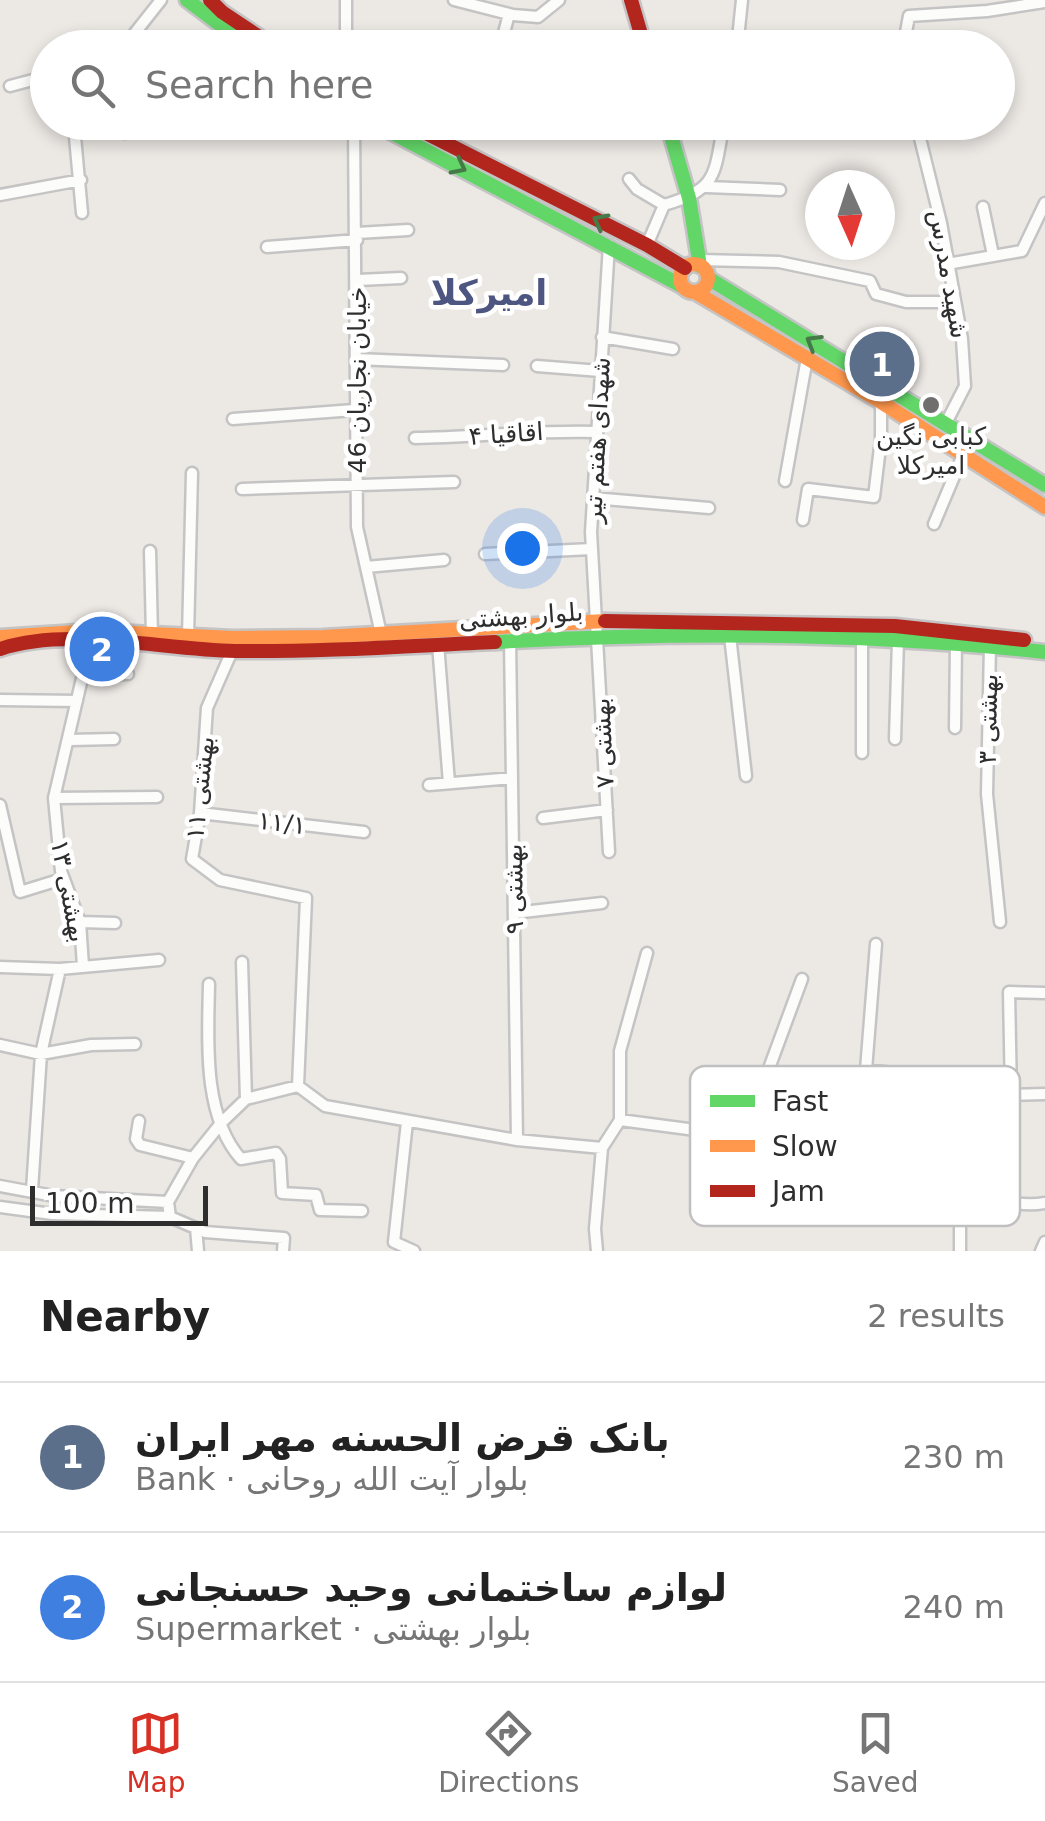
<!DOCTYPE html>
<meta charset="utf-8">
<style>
body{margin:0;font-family:"DejaVu Sans",Vazirmatn,sans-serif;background:#f6f6f6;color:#222}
.compass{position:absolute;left:805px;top:170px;width:90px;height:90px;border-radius:50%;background:#fff;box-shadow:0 5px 15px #0003;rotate:177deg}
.scale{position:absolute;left:30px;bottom:25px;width:178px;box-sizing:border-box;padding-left:10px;border:5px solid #2e2e2e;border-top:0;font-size:28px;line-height:35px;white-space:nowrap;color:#2e2e2e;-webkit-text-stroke:8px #fff;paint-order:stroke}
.you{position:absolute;left:522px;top:548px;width:35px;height:35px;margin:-25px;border:8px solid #fff;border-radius:50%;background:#1a73e8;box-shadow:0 0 0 15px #1a73e833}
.badge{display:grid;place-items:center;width:65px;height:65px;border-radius:50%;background:#d93025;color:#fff;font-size:32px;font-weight:700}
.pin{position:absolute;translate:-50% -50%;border:5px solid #fff;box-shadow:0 2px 10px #0006}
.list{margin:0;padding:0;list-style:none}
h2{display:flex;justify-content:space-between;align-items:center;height:130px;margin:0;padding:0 40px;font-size:42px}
h2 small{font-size:32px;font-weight:400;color:#767676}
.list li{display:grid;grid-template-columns:65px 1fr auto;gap:30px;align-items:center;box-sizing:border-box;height:150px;padding:0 40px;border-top:2px solid #e0e0e0}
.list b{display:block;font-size:38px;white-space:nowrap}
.list p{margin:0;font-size:32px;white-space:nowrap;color:#767676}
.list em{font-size:32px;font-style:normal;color:#767676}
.icon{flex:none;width:55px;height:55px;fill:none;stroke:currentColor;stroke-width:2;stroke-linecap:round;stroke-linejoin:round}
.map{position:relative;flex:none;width:1045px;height:1251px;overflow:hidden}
.search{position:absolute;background:#fff;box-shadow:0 5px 15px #0003;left:30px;right:30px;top:30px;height:110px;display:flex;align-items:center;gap:25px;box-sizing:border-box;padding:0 35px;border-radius:55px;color:#767676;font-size:38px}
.sheet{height:430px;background:#fff}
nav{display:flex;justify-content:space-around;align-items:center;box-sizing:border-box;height:140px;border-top:2px solid #e0e0e0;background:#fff;font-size:28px;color:#767676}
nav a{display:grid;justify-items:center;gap:5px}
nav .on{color:#d93025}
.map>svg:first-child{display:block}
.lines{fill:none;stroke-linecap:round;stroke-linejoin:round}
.street-casing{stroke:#c5c4c5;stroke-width:15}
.fast-casing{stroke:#c5c4c5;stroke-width:19}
.slow-casing{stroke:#c5c4c5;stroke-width:19}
.jam-casing{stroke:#c5c4c5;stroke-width:19}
.street{stroke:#fcfcfb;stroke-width:10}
.fast{stroke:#63d668;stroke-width:14}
.slow{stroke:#ff974d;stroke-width:14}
.jam{stroke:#b3261e;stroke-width:14}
.oneway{stroke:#467a48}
.poi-dot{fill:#706f6e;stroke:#fff;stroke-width:4}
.labels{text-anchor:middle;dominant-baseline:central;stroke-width:9;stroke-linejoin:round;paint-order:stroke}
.street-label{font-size:25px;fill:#2e2e2e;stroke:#fff}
.poi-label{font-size:25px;fill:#2e2e2e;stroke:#fff}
.district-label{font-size:35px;font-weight:bold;fill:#4d5680;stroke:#fff}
.key{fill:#fff;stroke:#c0c0c0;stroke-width:2.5}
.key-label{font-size:28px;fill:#2e2e2e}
</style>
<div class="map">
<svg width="1045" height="1251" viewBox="0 0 1045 1251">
<rect width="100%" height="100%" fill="#ece8e4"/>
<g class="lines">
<defs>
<path id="street" d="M454 0 513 15 538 17 559 0
M123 48 161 0
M346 48V0
M500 48 509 14
M737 48 742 0
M903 48 909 16 987 11 1045 2
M10 86 48 76
M354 122 357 527 381 634
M916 122 941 223 962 339 965 386 946 423
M613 123 668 126
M125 133 145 122
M629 179 637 189 664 205
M707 187 780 190
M0 195 81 180
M983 207 993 255
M82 213 74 126 90 122
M357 233 408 230
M647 245 664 205C719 189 714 174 724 122
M267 247 357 240
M700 260 779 262 870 281 876 294 906 302H954
M947 264 1022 251 1045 203
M358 280 401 278
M602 337 673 349
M356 359 503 365
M537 366 600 371
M233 419 354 410
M415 438C476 437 536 430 597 432
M785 481 807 358
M242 489 454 482
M593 498 709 508
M803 520 808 489 874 497 881 439V402
M934 524 963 455
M150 551 152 635
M485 554 592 549
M366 567 444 560
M730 636 746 776
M188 637 192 473
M510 639 517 1140
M438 644 449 783
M990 645 987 794 1000 922
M232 651 207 708 200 813 192 859 220 880 306 898 298 1086
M83 675 128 674
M0 700 77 701
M955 728 956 642
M895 739 898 640
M70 740 114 739
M862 753V639
M429 785 512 778
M54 798 157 797
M0 805 20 892 62 879
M200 813 364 832
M543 818 607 810
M609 852 591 532 609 245
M514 913 602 903
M80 922 115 923
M876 944 866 1070 902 1074 899 1133C942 1164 989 1213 1045 1203
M242 962 246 1099
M83 966 80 922 61 871 54 798 91 640
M0 967 60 969 159 960
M209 984C208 1039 202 1115 241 1159L276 1153 280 1159 282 1193 316 1195 320 1210 362 1211
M0 1045 41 1054 91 1045 135 1044
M1011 1095 1009 992 1045 993
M826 1104 900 1105
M620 1120 756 1138 764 1082 802 979
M139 1121 136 1139 140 1145 193 1158
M407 1122 394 1242 414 1251
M960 1177V1251
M0 1186 54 1196 168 1202
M979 1189C971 1152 973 1137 987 1102L1011 1095 1045 1094
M32 1190 41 1054 60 969
M0 1207 52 1214 170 1217
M196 1228 198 1251
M283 1251 284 1238 205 1232 170 1217 168 1202 193 1158 222 1122 246 1099 298 1086 325 1106 517 1140 602 1148
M597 1251 595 1229 602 1148 620 1120V1051L647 953
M1041 1251 1045 1242"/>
<path id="fast" d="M187 0 251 48
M372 122 682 286
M667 122 689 198 700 266
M708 278 1045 485
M495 642C677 632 863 632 1045 652"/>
<path id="slow" d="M680 278a14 14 0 1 1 28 0a14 14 0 1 1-28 0Z
M695 292 881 402 1045 507
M0 637 93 631 233 638 323 637 605 621"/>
<path id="jam" d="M210 0 222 12 276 48
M631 0 645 48
M404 122 647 245 685 268
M605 621 895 626 1024 640
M0 649C69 626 163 650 235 651 322 652 408 646 495 642"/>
</defs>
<use href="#street" class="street-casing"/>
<use href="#fast" class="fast-casing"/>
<use href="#slow" class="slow-casing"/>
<use href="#jam" class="jam-casing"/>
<use href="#street" class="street"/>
<use href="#fast" class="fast"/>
<use href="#slow" class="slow"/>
<use href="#jam" class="jam"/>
</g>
<defs><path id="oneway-chevron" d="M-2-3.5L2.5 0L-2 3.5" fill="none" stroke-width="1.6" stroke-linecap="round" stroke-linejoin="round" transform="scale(2.5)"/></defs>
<g class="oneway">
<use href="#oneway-chevron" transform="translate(459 167) rotate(27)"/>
<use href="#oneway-chevron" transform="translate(600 221) rotate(-153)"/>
<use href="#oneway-chevron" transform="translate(813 342) rotate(-149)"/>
</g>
<circle class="poi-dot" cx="931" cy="405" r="10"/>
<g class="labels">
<g class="street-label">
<text transform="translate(949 274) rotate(80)">شهید مدرس</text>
<text transform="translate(357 380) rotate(-90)">خیابان نجاریان 46</text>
<text transform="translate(506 434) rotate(-4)">اقاقیا ۴</text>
<text transform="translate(597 440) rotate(-87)">شهدای هفتم تیر</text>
<text transform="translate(521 616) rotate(-4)">بلوار بهشتی</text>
<text transform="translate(988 719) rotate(-89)">بهشتی ۳</text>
<text transform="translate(603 743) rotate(-93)">بهشتی ۷</text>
<text transform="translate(200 788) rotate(-84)">بهشتی ۱۱</text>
<text transform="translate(282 823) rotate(7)">۱۱/۱</text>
<text transform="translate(514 889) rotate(-91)">بهشتی ۹</text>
<text transform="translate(69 891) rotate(79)">بهشتی ۱۳</text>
</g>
<g class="poi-label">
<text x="931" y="436">کبابی نگین<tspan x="931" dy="29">امیرکلا</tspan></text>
</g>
<g class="district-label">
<text x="489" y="293">امیرکلا</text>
</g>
</g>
<rect x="690" y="1066" width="330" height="160" rx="15" class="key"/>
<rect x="710" y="1095" width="45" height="12" fill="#63d668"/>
<rect x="710" y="1140" width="45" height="12" fill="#ff974d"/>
<rect x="710" y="1185" width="45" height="12" fill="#b3261e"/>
<g class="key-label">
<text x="772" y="1111">Fast</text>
<text x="772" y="1156">Slow</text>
<text x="772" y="1201">Jam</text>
</g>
</svg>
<svg class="compass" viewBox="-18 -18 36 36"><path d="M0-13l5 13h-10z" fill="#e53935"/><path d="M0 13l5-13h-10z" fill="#767676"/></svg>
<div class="scale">100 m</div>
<div class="you"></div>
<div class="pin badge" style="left:882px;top:364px;background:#5c6f8a">1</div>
<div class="pin badge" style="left:102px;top:649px;background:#3f7fe0">2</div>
<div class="search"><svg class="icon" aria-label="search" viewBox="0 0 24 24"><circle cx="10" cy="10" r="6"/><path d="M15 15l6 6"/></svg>Search here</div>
</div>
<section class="sheet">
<h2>Nearby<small>2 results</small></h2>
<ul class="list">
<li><span class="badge" style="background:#5c6f8a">1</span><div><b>بانک قرض الحسنه مهر ایران</b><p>Bank · بلوار آیت الله روحانی</p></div><em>230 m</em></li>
<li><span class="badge" style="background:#3f7fe0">2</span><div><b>لوازم ساختمانی وحید حسنجانی</b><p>Supermarket · بلوار بهشتی</p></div><em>240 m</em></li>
</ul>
</section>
<nav>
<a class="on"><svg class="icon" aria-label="map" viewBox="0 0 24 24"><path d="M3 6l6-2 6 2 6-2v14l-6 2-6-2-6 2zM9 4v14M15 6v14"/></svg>Map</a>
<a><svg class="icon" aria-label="directions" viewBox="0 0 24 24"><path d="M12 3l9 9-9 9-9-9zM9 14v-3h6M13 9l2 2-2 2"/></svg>Directions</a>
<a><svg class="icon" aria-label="saved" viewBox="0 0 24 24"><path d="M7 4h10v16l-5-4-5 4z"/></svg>Saved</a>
</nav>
